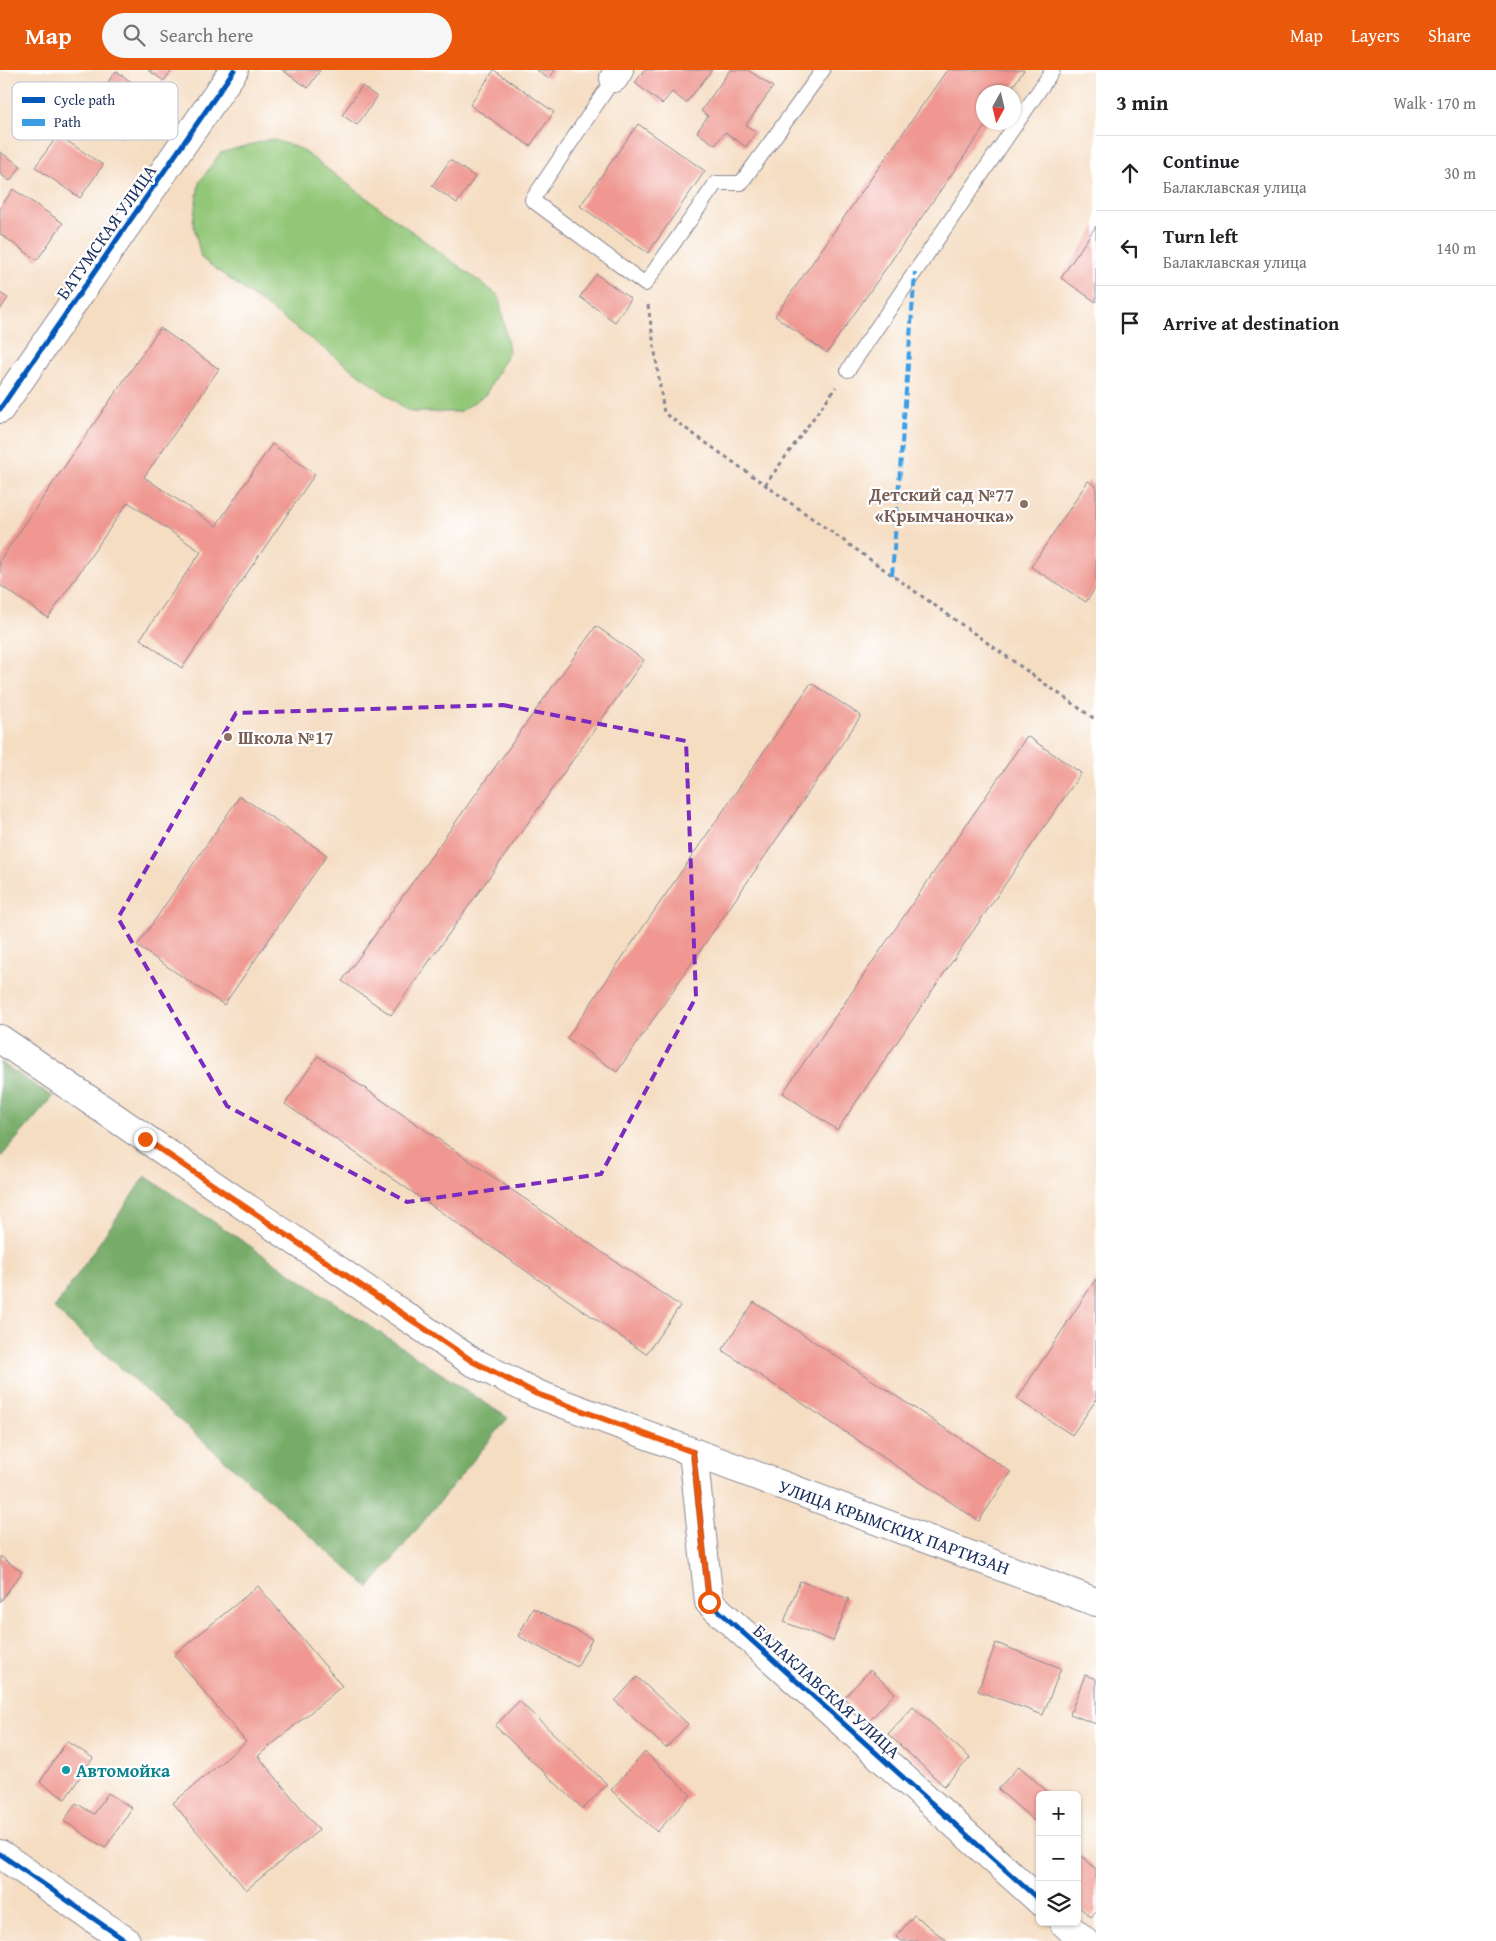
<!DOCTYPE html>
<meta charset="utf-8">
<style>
body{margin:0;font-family:"Gentium Book Plus",serif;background:#f6f6f6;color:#202124}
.controls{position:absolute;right:15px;bottom:15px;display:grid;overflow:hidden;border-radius:8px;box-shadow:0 1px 4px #0004}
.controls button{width:45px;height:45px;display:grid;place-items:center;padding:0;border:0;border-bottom:1px solid #e0e0e0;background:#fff;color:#202124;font:25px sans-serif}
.compass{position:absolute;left:976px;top:15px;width:45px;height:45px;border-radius:50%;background:#fff;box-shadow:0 1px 4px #0004;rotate:188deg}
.stop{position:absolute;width:15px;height:15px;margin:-11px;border:4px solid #ea580c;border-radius:50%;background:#fff}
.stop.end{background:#ea580c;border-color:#fff;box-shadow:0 1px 5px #0008}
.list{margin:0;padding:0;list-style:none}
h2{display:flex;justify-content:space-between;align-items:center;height:65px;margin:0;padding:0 20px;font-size:21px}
h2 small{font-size:16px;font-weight:400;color:#757577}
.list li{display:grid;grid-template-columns:32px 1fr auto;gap:15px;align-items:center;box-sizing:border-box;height:75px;padding:0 20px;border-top:1px solid #e0e0e0}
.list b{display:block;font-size:19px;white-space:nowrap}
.list p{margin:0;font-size:16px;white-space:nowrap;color:#757577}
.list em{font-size:16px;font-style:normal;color:#757577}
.icon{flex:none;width:28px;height:28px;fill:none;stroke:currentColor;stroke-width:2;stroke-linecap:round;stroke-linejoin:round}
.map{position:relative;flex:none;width:1096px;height:1871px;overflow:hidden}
header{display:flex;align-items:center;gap:30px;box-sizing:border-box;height:70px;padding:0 25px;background:#ea580c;color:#fff}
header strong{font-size:24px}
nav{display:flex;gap:28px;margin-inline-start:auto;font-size:18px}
.search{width:350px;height:45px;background:#f6f6f6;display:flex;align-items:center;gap:12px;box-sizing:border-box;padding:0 18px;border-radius:28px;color:#757577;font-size:19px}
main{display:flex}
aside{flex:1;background:#fff}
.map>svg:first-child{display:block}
.green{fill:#93c778;stroke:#577b6b}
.forest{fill:#76ac68;stroke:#486e63}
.building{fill:#ef9790}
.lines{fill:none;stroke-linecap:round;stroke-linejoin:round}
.lane-casing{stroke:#888690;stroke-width:16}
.street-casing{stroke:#888690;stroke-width:30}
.secondary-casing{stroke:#888690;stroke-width:30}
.path{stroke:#888690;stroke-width:3;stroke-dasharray:4 4;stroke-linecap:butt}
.lane{stroke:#fff;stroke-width:14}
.street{stroke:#fff;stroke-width:28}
.secondary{stroke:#fff;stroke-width:28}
.quiet{stroke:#3b9de6;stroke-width:4;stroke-dasharray:8 4;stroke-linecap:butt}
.cycleway-casing{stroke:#fff;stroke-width:8}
.cycleway{stroke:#0057b8;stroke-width:5}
.route{stroke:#ea580c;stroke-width:6}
.marked{fill:none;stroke:#7b2cbf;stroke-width:4;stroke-dasharray:10 6;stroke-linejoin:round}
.education-dot{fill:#8d6e63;stroke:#fff;stroke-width:2}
.culture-dot{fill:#0f9aa8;stroke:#fff;stroke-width:2}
.labels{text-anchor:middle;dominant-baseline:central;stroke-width:4.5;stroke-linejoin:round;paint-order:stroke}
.street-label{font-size:18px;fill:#1b2f5e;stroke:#fff}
.education-label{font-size:18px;font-weight:bold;fill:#785e54;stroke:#fff;text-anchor:end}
.culture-label{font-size:18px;font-weight:bold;fill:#0d838f;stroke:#fff;text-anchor:start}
.key{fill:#fff;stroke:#bbc1cf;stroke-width:1}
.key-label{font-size:14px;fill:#1b2f5e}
</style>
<header>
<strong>Map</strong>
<div class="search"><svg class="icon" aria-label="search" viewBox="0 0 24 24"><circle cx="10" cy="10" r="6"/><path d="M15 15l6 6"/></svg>Search here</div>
<nav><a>Map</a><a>Layers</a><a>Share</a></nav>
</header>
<main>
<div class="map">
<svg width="1096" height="1871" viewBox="0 0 1096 1871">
<rect width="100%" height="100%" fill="#fff"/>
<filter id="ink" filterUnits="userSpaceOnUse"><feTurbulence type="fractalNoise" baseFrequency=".02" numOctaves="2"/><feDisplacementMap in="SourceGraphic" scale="10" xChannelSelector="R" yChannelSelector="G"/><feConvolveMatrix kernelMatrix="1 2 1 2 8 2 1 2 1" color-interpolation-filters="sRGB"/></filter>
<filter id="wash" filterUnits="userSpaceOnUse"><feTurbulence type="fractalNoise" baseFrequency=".0096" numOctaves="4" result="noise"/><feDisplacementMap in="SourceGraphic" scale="20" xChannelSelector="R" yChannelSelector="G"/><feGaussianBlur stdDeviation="1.12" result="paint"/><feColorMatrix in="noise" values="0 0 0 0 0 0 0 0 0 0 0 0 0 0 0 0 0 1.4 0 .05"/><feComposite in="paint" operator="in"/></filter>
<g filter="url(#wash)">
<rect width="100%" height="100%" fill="#f5ddc2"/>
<path class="green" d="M271 69 299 78 499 226 509 281 486 324 460 342H410L201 188 193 152 199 113 220 83Z"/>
<path class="forest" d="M0 992 53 1027 0 1088Z
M145 1106 508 1348 369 1518 54 1239Z"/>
<g id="blocks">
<path class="building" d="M148 0H172L164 11Z
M282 0H320L308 18Z
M494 0 554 42 530 76 470 35Z
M536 0H555L549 9Z
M644 0H712L686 33 672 22 662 34 635 13Z
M730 0H748L773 17 746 55 756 62 746 77 725 62 715 75 697 62 708 46 701 41Z
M947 0H1024L1009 22H984V52H988L827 283 775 246Z
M116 1 151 26 121 68 85 44Z
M362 16 377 27 357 55 342 45Z
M638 54 705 101 648 183 580 136Z
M58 65 103 95 80 128 35 97Z
M0 82 21 96 10 111 0 104Z
M450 90 475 107 457 133 432 116Z
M13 119 63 153 37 190 0 164V138Z
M1096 156V232L1061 208Z
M596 204 631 229 615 252 580 227Z
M0 223 8 228 0 240Z
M160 258 219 299 144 407 216 456 272 374 315 404 182 598 140 569 201 482 128 432 48 548 0 515V490Z
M1088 411 1096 416V517L1086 532 1031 497Z
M596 556 644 590 391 945 342 911Z
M811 613 861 646 617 1002 567 968Z
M1027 666 1081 703 837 1060 783 1023Z
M240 726 327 785 224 935 137 876Z
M318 986 680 1236 646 1284 285 1034Z
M1096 1209V1330L1072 1365 1017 1329Z
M754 1232 1011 1402 979 1451 722 1280Z
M0 1486 22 1502 0 1532Z
M800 1511 849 1529 833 1571 784 1552Z
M258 1516 342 1616 258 1686 319 1760 246 1820 173 1733 246 1672 174 1585Z
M533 1538 592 1569 577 1597 518 1566Z
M996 1573 1061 1598 1043 1645 978 1621Z
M870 1600 895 1623 869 1651 844 1628Z
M1085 1605 1096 1609V1654L1070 1644Z
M637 1607 688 1654 666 1678 615 1631Z
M519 1631 607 1714 583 1739 495 1656Z
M913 1637 970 1688 944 1716 888 1664Z
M67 1671 93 1688 65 1729 40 1712Z
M645 1682 691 1725 657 1762 611 1720Z
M1019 1696 1051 1725H1040V1744L1034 1751 998 1719Z
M108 1723 132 1738 105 1778 64 1751 76 1733 94 1744Z
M1081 1785 1096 1799V1841L1091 1847 1077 1835V1789Z
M914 1845 947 1871H901L896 1867Z"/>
</g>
</g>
<g filter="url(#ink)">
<use href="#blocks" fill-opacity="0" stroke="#888690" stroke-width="1"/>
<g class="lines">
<defs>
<path id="lane" d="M614 8 532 130 645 214 716 113H741L823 0
M848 300 1053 0"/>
<path id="street" d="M614 8 619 0
M0 339 234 0
M693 1382 709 1532 1040 1831
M1063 1852 1084 1871"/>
<path id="secondary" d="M0 969 471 1291 537 1324 1096 1532
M0 1784 126 1871"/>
</defs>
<use href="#lane" class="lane-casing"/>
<use href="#street" class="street-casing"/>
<use href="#secondary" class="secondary-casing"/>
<path class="path" d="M648 235 664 343 1096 650
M765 415 836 317"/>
<use href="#lane" class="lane"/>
<use href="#street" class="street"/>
<use href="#secondary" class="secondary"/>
<path class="quiet" d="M892 505 915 202"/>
<defs>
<path id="cycleway" d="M0 339 234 0
M693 1382 709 1532 1040 1831
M0 1784 126 1871"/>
</defs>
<use href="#cycleway" class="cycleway-casing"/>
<use href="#cycleway" class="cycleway"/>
</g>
</g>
<g class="lines" filter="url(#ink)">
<path class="route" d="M145 1069 472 1291 537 1324 693 1382 709 1532"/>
</g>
<path class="marked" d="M503 635 686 671 696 927 601 1104 407 1132 227 1036 118 848 236 643Z"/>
<g class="education-dot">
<circle cx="1024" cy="434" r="5"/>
<circle cx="228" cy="667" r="5"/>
</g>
<circle class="culture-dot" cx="66" cy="1700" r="5"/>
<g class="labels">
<g class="street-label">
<text transform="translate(106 162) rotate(-55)">БАТУМСКАЯ УЛИЦА</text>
<text transform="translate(894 1457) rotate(20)">УЛИЦА КРЫМСКИХ ПАРТИЗАН</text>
<text transform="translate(827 1621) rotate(42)">БАЛАКЛАВСКАЯ УЛИЦА</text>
</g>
<g class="education-label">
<text x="1014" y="424">Детский сад №77<tspan x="1014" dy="21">«Крымчаночка»</tspan></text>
<text x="238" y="667" text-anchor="start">Школа №17</text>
</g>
<g class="culture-label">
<text x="76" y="1700">Автомойка</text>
</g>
</g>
<rect x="12" y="12" width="166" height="58" rx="8" class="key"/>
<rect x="22" y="27" width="23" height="6" fill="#0057b8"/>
<rect x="22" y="49" width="23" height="7" fill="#3b9de6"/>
<g class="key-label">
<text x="54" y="35">Cycle path</text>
<text x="54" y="57">Path</text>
</g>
</svg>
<div class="controls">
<button>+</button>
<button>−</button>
<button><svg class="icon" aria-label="layers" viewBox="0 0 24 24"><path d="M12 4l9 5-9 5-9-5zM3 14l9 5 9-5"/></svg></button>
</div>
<svg class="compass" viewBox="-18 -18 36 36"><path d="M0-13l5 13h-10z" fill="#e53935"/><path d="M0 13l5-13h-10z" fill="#757577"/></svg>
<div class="stop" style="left:709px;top:1532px"></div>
<div class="stop end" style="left:145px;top:1069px"></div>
</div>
<aside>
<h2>3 min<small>Walk · 170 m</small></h2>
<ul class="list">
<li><svg class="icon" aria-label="ahead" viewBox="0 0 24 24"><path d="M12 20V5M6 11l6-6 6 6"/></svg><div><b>Continue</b><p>Балаклавская улица</p></div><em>30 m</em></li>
<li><svg class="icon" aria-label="left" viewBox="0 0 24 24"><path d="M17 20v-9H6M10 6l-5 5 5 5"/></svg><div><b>Turn left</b><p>Балаклавская улица</p></div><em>140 m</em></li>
<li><svg class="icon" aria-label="arrive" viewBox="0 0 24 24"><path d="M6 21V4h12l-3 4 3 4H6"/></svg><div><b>Arrive at destination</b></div></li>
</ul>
</aside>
</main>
